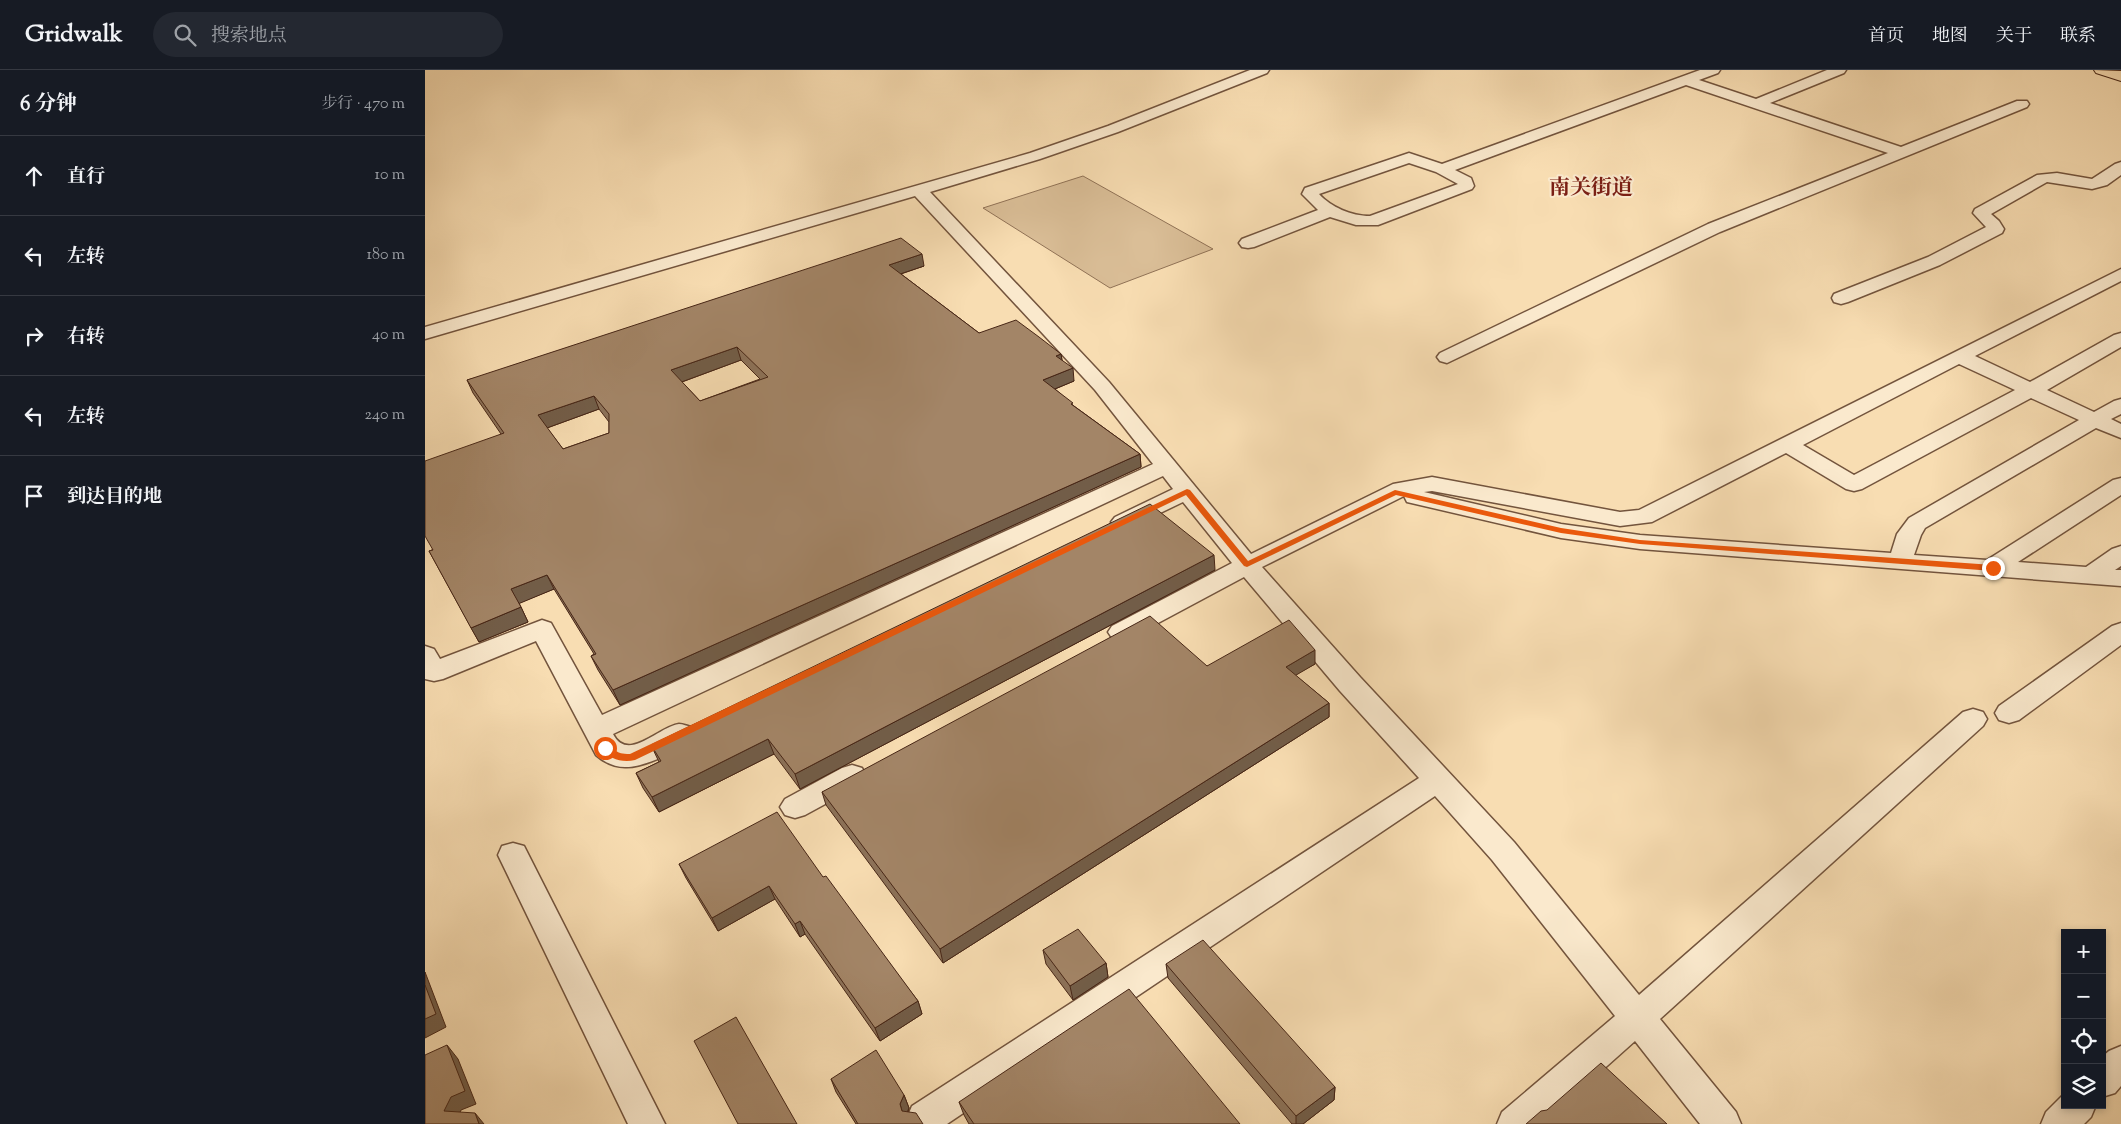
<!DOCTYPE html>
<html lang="zh">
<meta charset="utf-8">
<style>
body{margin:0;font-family:"Sorts Mill Goudy","Noto Serif SC",serif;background:#242831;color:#f1f3f6}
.controls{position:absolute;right:15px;bottom:15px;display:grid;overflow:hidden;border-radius:0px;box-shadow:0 2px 8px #0003}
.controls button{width:45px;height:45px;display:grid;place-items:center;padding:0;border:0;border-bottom:1px solid #363941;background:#171b24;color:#f1f3f6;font:25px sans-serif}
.stop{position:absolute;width:15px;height:15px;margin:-11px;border:4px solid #ea580c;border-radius:50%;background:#fff}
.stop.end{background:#ea580c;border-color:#fff;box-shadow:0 1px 5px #0008}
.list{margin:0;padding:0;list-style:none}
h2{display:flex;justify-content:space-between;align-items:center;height:65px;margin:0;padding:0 20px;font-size:21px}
h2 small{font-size:16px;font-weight:400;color:#9ea1a6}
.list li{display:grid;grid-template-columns:32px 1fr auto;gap:15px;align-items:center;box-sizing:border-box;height:80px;padding:0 20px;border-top:1px solid #363941}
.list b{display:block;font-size:19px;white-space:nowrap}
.list em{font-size:16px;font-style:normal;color:#9ea1a6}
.icon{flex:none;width:28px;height:28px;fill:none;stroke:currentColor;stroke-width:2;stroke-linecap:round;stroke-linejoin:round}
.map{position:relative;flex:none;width:1696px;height:1054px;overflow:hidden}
header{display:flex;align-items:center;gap:30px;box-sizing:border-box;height:70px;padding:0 25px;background:#171b24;border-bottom:1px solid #363941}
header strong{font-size:24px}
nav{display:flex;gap:28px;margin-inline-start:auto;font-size:18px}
.search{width:350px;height:45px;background:#242831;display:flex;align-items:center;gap:12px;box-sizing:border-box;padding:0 18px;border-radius:28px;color:#9ea1a6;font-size:19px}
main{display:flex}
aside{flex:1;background:#171b24}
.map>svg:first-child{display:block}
.green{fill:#dabe97;stroke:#907256}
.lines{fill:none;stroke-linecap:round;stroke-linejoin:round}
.minor-casing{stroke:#73543d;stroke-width:3}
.major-casing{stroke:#472616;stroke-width:2}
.minor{fill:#fae9cd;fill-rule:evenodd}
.major{fill:#f8ddb2;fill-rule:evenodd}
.wall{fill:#8c7259;stroke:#472616;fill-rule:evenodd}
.shaded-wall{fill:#725d48;stroke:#472616}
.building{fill:#a38567;stroke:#472616;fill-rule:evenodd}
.route{fill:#ea580c}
.labels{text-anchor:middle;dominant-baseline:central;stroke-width:4;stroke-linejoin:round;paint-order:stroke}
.far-district-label{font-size:21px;font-weight:bold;fill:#7a1f14;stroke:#fae9cd}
</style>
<header>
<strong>Gridwalk</strong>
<div class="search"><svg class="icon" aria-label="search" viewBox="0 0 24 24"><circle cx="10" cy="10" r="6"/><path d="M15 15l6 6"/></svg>搜索地点</div>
<nav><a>首页</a><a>地图</a><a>关于</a><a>联系</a></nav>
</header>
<main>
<aside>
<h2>6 分钟<small>步行 · 470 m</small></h2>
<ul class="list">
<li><svg class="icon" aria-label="ahead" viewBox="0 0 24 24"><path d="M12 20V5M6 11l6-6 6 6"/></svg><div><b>直行</b></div><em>10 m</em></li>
<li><svg class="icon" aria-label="left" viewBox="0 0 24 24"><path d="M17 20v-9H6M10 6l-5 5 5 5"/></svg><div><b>左转</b></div><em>180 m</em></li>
<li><svg class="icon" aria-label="right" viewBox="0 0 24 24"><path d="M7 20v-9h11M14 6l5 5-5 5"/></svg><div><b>右转</b></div><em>40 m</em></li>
<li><svg class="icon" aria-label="left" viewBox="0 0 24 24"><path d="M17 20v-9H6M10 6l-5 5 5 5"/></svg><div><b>左转</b></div><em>240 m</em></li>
<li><svg class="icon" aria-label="arrive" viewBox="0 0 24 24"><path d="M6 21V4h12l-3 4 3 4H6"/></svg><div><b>到达目的地</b></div></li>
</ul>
</aside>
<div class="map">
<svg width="1696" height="1054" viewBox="0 0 1696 1054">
<rect width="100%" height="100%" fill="#f8ddb2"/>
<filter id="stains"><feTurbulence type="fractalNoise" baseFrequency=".004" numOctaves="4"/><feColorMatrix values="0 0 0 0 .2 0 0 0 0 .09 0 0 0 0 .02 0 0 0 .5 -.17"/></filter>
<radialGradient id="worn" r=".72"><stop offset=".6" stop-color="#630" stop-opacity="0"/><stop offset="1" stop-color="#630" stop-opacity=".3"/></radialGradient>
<path class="green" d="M658 106 788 179 685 218 558 138Z"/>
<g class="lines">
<defs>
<path id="minor" d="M825 0H844L842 3 693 62 615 89 505 122 684 312 826 484 968 414 1007 407 1195 442 1214 440 1696 199V211L1550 286 1605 312 1689 265 1696 263V277L1622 320 1669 342 1689 331 1696 329V344L1686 349 1696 354V368L1671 358 1500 458 1496 465 1489 485 1562 490 1688 410 1696 408V425L1593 492 1661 497 1687 479 1696 476V496L1690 500H1696V516L1215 479 1136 468 982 432 979 426 837 497 935 607 1089 772 1214 925 1538 642 1548 639 1558 642 1562 649 1558 656 1235 949 1311 1042 1316 1054H1275L1210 971 1117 1054H1072L1077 1042 1190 946 1067 790 1010 726 522 1054H484L482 1048 487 1036 994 708 915 621 819 507 705 568 696 571 687 568 683 562 687 556 807 493 758 432 706 457 698 459 690 457 686 452 690 447 748 419 738 406 188 664C203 693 233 657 254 654 258 654 262 656 266 657L270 664C261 679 218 698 200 697 189 697 179 692 171 685L111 571 18 609 9 611 0 609V576L9 579 15 589 117 550 126 553 177 645 728 394 670 320 490 126 0 269V257L605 83 683 56ZM1534 294 1590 320 1429 405 1378 375ZM1606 328 1654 350 1484 448 1472 464 1466 483 1215 465 1136 454 999 422 1007 421 1195 456 1227 452 1361 383 1421 419 1429 421 1437 419Z
M1275 0H1295L1293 3 1274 10 1331 29 1402 0H1421L1419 3 1345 33 1476 77 1592 31H1602L1604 34 1602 37 1295 162 1022 293 1015 291 1012 287 1015 283 1283 154 1463 83 1261 15 1030 100 1046 108 1049 116 1047 119 953 155H931L905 147 829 177 823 178 817 177 814 173 817 169 893 140 877 124 880 118 984 83 1017 94ZM984 93 1011 102 1033 114 945 146C926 146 906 137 894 124Z
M1696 92V105L1682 115 1667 119 1622 112 1566 144 1574 151 1579 159 1577 163 1515 195 1423 232 1416 234 1409 232 1407 228 1409 224 1503 187 1561 157 1548 143 1550 139 1612 105 1632 103 1667 109 1690 94Z
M1696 553V575L1594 650 1584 653 1574 650 1570 643 1574 636 1687 556Z
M427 695 437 698 441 706 437 714 380 745 370 748 360 745 355 737 360 729 417 698Z
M88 773 99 776 240 1054H203L73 785 77 776Z
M1696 976V1016L1690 1023 1677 1027V987L1684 981Z
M1640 1023V1035H1671L1666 1047 1659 1054H1616L1621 1042Z"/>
<path id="major" d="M1669 0 1696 1V11L1671 3Z"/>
</defs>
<use href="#minor" class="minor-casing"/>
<use href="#major" class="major-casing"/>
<use href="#minor" class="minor"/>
<use href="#major" class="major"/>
</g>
<path class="wall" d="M499 196 476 204 554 263 636 284 637 290 649 311 630 319 649 336 715 384 716 397 195 635 173 600 166 586 169 584 129 519 94 533 103 552 54 572 4 481 7 480 76 364 48 323 42 310ZM316 290 335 309 275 331 257 312ZM174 339 184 352V363L138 379 122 358Z
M790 500 375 719 349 684 234 742 218 718 211 703 234 692 226 675Z
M890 594 870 605 904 633V647L518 893 401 735 397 722 782 596Z
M254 794 398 807 493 931 497 944 455 971 380 864 375 867 350 829 293 861 261 808Z
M618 880 681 893 683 907 648 930 621 894Z
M741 894 910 1017 909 1030 878 1054H867L743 908Z
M406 1009 479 1025 484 1038 483 1042 498 1054H431L411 1022Z
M534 1032 815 1054H544L539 1045Z"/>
<path class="shaded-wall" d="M497 184 499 196 466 207 464 195Z
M312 277 316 290 251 314 246 300Z
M636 284 638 297 631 286Z
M648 298 649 311 620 323 618 310Z
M169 326 174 339 119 359 113 345Z
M715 384 716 397 195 635 188 620Z
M789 485 790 500 375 719 370 704Z
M122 505 129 519 93 534 86 519Z
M96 537 103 552 54 572 46 558Z
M890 580V594L861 611V597Z
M904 633V647L518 893 515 879Z
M343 669 349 684 234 742 227 727Z
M344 816 350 829 293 861 287 848Z
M375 851 380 864 375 867 370 854Z
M681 893 683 907 648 930 645 916Z
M0 902 21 957 0 968Z
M493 931 497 944 455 971 450 958Z
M22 975 33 989 51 1034 36 1040 30 1054 19 1041Z
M910 1017 909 1030 878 1054H871V1046Z
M479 1025 484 1038 480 1047 477 1041 475 1034Z
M50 1043 59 1054H54Z"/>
<path class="building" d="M476 168 497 184 464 195 554 263 591 250 614 267 636 284 631 286 648 298 618 310 648 333 646 334 715 384 188 620 166 586 171 584 122 505 86 519 96 537 46 558 4 481 8 480 0 466V391L79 363 42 310ZM312 277 343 307 275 331 246 300ZM169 326 184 344V363L138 379 113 345Z
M725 434 789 485 370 704 343 669 227 727 211 703 236 691 226 675Z
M725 546 782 596 864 550 890 580 861 597 904 633 515 879 397 722Z
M352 742 398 807 401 806 493 931 450 958 375 851 370 854 344 816 287 848 254 794Z
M653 859 681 893 645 916 618 880Z
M778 870 910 1017 871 1046 741 894Z
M0 915 11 944 0 949Z
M704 919 815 1054H549L534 1032Z
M311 947 372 1054H313L269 971Z
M22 975 40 1021 26 1027 19 1041 50 1043 54 1054H0V985Z
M451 980 479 1025 475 1034 477 1041 491 1043 498 1054H433L406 1009Z
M1176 993 1242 1054H1101L1116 1041 1122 1040Z"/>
<path class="route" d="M762 419 765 420 823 491 970 420 1136 458 1215 470 1568 495 1571 498 1568 501 1215 474 1136 463 971 425 822 497 819 496 761 425 210 690C197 693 184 689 176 678L180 674C192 679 189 684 205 684Z"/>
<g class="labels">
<g class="far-district-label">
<text x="1166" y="119">南关街道</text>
</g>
</g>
<rect width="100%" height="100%" filter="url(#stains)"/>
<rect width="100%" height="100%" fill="url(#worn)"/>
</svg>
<div class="controls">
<button>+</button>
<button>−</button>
<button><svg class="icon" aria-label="locate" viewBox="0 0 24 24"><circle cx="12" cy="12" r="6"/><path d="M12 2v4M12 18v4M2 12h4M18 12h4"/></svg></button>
<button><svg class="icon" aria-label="layers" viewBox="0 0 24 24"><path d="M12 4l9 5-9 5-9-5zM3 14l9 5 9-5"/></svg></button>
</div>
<div class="stop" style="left:180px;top:678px"></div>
<div class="stop end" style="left:1568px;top:498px"></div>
</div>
</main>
